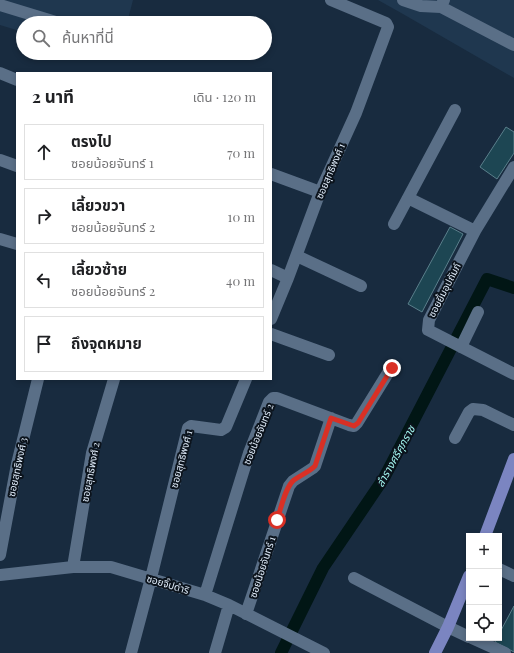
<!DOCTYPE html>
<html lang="th">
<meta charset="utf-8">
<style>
body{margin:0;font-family:"Playfair Display","Noto Sans Thai",serif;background:#f2f2f2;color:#202124}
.controls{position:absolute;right:12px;bottom:12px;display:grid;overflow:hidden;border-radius:0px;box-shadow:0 2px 6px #0003}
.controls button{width:36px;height:36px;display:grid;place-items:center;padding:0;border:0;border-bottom:1px solid #e0e0e0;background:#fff;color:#202124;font:20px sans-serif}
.stop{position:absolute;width:12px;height:12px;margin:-9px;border:3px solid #d93025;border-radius:50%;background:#fff}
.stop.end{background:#d93025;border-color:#fff;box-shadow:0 1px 4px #0008}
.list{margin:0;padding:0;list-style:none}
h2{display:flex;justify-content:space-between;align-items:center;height:52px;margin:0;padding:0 16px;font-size:17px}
h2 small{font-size:13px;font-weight:400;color:#757577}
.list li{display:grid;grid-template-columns:26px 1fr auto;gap:12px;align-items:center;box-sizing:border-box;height:56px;margin:0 8px 8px;padding:0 8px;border:1px solid #e0e0e0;border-radius:0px}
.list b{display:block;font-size:15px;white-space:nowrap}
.list p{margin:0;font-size:13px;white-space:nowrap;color:#757577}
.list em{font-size:13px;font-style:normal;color:#757577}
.icon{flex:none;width:22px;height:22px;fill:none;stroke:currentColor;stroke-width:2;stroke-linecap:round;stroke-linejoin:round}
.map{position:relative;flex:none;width:514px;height:653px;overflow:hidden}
.search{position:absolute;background:#fff;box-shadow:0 2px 6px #0003;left:16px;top:16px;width:256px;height:44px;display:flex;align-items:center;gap:10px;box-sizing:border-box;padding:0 14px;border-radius:22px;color:#757577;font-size:15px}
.panel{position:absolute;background:#fff;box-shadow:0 2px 6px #0003;left:16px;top:72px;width:256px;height:308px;border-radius:0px}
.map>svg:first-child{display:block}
.built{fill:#1f374f}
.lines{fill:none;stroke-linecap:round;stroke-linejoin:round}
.canal{stroke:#011615;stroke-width:12}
.building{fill:#1d4653;stroke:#5a7f8b}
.minor{stroke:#5a6f87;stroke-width:12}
.major{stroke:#7b85c1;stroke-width:12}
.route{stroke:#d93025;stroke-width:5}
.labels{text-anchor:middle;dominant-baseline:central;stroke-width:4;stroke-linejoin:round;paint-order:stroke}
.street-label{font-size:10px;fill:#e0ecfa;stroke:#0b131c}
.water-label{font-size:11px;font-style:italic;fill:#a2f4ee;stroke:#0b131c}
</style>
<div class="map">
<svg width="514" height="653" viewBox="0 0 514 653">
<rect width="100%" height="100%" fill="#182b3f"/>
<path class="built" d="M0 0H133L127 23H23V32L0 25Z
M378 0H514V78L403 14Z"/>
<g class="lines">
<path class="canal" d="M281 653 323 568 384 478 487 279 514 288"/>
</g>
<path class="building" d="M506 127 514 132V153L497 179 480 167Z
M450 227 463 234 422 312 408 304Z
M514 606V652L495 642 497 638H499V634Z"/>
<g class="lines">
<path class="minor" d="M403 0 421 6 441 7
M444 0 441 7 514 45
M0 5 59 23
M0 73 17 80
M0 160 17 166
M514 167 475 231 429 320 428 330 514 374
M271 174 320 192
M408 198 475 231
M394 224 455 110
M0 239 17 244
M297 256 361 286
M271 270 288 278
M271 319 288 278 320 192 356 113 388 27 386 23 331 0
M271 334 329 355
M461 347 478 312
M455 438 469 412 473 409 483 410 514 425
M0 555 17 464 38 379
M73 567 92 453 114 379
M499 569 514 576
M0 575 73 567H111L205 595 229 605 324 653
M354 578 448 627 469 637
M205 595 249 453 269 402 273 398H277L349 425 354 426 357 423 391 368
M246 614 289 486 293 481 313 468 315 466 331 418
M472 638 505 653
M131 653 151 578 188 428 191 426 221 430 226 427 246 379
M215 653 229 605"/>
<path class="major" d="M485 536 514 459
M435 653 448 627 469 576"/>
</g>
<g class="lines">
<path class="route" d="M277 520C281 509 285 487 294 480 301 475 309 472 315 466L331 418 354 426 358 423 392 368"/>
</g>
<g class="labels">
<g class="street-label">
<text transform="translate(330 171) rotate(-67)">ซอยสุทธิพงศ์ 1</text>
<text transform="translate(444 290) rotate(-63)">ซอยยิ้มอุปถัมภ์</text>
<text transform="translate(258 434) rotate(-68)">ซอยน้อยจันทร์ 2</text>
<text transform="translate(181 459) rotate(-75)">ซอยสุทธิพงศ์ 1</text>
<text transform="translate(17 467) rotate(-78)">ซอยสุทธิพงศ์ 3</text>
<text transform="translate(90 472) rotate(-79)">ซอยสุทธิพงศ์ 2</text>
<text transform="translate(262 567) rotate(-72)">ซอยน้อยจันทร์ 1</text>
<text transform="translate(168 584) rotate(17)">ซอยจิ๊ปดำริ</text>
</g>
<g class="water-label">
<text transform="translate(395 456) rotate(-61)">ลำรางศรีศุภราช</text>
</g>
</g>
</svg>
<div class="controls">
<button>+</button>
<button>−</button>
<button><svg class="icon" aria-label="locate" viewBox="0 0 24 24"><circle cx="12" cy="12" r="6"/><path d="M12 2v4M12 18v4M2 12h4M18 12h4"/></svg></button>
</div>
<div class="stop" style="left:277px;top:520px"></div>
<div class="stop end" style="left:392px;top:368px"></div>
<div class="search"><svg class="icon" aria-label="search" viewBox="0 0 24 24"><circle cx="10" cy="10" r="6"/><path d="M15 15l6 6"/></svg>ค้นหาที่นี่</div>
<section class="panel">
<h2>2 นาที<small>เดิน · 120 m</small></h2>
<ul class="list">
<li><svg class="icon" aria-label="ahead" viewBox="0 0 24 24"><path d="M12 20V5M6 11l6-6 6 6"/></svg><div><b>ตรงไป</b><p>ซอยน้อยจันทร์ 1</p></div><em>70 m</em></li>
<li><svg class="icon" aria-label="right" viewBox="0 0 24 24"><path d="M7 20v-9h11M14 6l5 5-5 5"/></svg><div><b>เลี้ยวขวา</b><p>ซอยน้อยจันทร์ 2</p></div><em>10 m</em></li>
<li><svg class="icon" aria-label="left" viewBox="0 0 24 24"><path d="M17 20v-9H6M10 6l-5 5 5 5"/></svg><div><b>เลี้ยวซ้าย</b><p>ซอยน้อยจันทร์ 2</p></div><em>40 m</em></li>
<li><svg class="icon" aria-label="arrive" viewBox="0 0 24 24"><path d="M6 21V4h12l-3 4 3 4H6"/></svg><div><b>ถึงจุดหมาย</b></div></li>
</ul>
</section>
</div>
